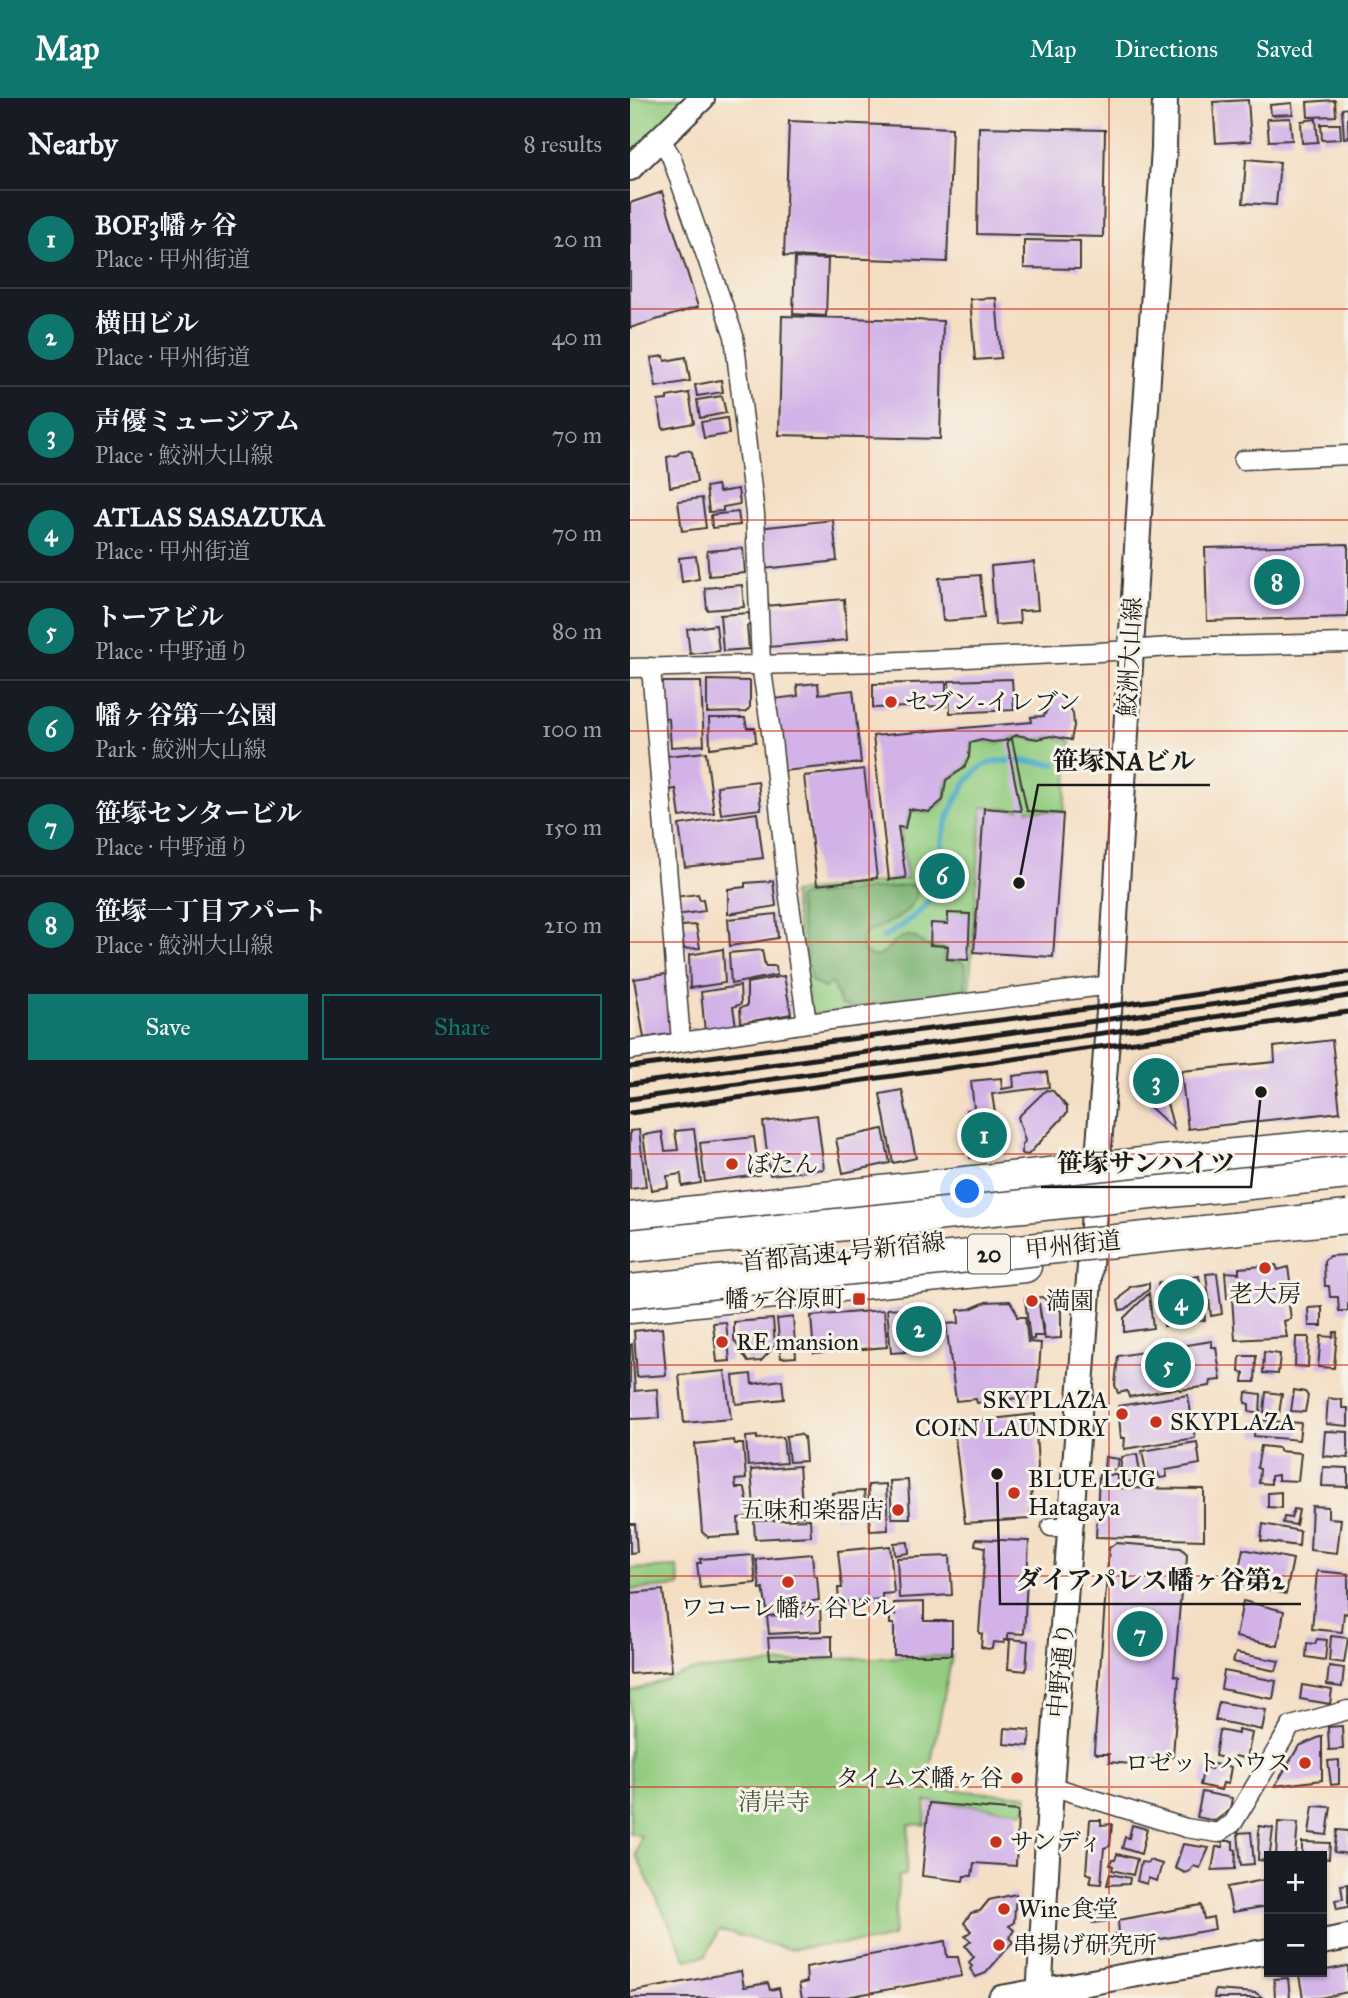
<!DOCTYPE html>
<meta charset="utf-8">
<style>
body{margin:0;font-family:"IM FELL Great Primer","Noto Serif JP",serif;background:#20242c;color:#f1f3f6}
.controls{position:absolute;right:21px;bottom:21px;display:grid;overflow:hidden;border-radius:0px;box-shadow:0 2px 5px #0004}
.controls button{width:63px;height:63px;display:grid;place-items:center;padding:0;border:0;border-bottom:2px solid #363941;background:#171b24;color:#f1f3f6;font:35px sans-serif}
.you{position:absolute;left:338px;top:1094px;width:24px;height:24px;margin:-18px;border:5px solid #fff;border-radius:50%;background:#1a73e8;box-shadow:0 0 0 10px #1a73e833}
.badge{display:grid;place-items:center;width:46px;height:46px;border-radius:50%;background:#0f766e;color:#fff;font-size:23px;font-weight:700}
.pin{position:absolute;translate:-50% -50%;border:4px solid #fff;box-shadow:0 2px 7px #0006}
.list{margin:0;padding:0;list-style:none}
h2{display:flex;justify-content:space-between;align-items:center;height:91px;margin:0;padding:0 28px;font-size:30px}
h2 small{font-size:23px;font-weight:400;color:#9ea1a6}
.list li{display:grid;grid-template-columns:46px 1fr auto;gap:21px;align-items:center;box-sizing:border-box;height:98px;padding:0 28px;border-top:2px solid #363941}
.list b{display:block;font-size:26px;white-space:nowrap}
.list p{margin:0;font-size:23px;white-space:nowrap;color:#9ea1a6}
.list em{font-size:23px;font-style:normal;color:#9ea1a6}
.actions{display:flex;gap:14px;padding:21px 28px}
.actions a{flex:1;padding:16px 0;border:2px solid #0f766e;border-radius:0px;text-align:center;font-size:24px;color:#0f766e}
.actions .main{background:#0f766e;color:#fff}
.map{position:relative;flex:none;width:718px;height:1900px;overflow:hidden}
header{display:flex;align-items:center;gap:42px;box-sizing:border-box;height:98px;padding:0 35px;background:#0f766e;color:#fff}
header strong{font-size:33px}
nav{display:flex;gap:38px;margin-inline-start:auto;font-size:24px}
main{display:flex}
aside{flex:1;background:#171b24}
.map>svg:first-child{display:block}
.green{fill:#93cc80;stroke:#58744e;stroke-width:2}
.forest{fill:#76b06e;stroke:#496645;stroke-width:2}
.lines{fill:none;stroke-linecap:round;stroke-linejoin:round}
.stream{stroke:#44a9c4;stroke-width:6}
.building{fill:#d2b2e8}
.street-casing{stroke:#3c3935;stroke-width:21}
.secondary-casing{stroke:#3c3935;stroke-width:28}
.highway-casing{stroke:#3c3935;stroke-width:35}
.street{stroke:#fff;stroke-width:18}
.secondary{stroke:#fff;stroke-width:24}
.highway{stroke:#fff;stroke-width:32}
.rail{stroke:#1c1c1c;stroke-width:5}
.highway-bridge-casing{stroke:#3c3935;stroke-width:35;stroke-linecap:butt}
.highway-bridge{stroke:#fff;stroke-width:32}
.grid{fill:none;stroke:#c8321e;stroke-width:2;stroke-opacity:0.55}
.poi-dot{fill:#c8321e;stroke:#f7f3e8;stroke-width:2.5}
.labels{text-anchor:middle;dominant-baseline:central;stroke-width:6;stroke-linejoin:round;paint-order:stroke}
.shield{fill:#f7f3e8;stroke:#5e5c59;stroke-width:2}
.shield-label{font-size:23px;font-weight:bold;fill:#1c1c1c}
.street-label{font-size:24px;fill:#1c1c1c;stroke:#f7f3e8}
.poi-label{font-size:24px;fill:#1c1c1c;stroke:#f7f3e8;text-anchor:start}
.park-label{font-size:24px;fill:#465a3f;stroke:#f7f3e8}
.leader{fill:none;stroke:#1c1c1c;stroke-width:2.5}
.callout-dot{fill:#1c1c1c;stroke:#f7f3e8;stroke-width:2.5}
.callout-label{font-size:26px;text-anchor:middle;font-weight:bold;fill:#1c1c1c;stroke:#f7f3e8;stroke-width:6;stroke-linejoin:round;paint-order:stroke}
</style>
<header>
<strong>Map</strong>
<nav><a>Map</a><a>Directions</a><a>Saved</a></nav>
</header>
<main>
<aside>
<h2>Nearby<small>8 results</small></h2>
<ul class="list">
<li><span class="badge">1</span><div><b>BOF3幡ヶ谷</b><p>Place · 甲州街道</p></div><em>20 m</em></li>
<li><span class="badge">2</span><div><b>横田ビル</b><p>Place · 甲州街道</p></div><em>40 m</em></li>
<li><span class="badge">3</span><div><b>声優ミュージアム</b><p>Place · 鮫洲大山線</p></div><em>70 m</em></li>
<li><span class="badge">4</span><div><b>ATLAS SASAZUKA</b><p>Place · 甲州街道</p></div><em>70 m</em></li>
<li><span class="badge">5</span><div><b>トーアビル</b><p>Place · 中野通り</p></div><em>80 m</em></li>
<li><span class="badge">6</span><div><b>幡ヶ谷第一公園</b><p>Park · 鮫洲大山線</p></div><em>100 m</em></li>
<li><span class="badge">7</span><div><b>笹塚センタービル</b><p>Place · 中野通り</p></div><em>150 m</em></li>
<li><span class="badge">8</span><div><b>笹塚一丁目アパート</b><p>Place · 鮫洲大山線</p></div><em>210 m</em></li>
</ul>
<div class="actions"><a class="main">Save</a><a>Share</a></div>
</aside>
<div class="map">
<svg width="718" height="1900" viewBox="0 0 718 1900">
<rect width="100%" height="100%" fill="#f7f3e8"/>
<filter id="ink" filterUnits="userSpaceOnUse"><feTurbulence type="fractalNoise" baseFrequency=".0143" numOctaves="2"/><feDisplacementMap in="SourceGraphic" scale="14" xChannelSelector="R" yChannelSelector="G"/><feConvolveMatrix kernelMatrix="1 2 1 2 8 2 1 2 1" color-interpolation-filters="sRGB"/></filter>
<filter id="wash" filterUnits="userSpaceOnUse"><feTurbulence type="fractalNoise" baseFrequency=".00686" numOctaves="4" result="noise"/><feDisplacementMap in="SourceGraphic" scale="28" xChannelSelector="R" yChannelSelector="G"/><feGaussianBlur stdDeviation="1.57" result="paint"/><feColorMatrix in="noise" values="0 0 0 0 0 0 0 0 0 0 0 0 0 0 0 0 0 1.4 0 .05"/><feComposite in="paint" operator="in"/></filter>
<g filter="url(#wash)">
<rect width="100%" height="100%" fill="#f4dec3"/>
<path class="green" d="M0 0H54L23 36 0 58Z
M421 638 441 643 434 714 352 709 339 896 181 917 162 795 277 781 270 730 275 731 280 712 299 715 314 703 316 683C333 673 339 665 340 646L346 642 368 645 384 639H394L407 642Z
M47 1469 50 1488 0 1492V1471Z
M322 1558 296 1690 398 1698 395 1714 296 1703 295 1727 279 1726 276 1777 269 1778 263 1839 244 1843 158 1851 89 1832 76 1858 56 1861 6 1757 11 1738 0 1735V1594L61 1573 204 1561Z"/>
<path class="forest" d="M276 787 284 788 287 794C281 820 256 825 235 835L231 844 234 854C255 869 258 840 277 838 286 837 290 844 297 848 302 850 309 849 314 851V863H330L336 866 335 892C327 897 304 901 294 900 289 900 282 899 278 900 265 903 261 905 247 905 233 906 227 912 211 907L202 885 194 890 181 883 167 801C174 796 180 798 188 797 217 793 247 792 276 787Z"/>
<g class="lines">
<path class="stream" d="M253 839C276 826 306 806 311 778 313 769 310 760 311 751 313 726 334 673 360 665 376 660 408 664 425 666"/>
</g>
<g id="blocks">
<path class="building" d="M618 2 621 43 586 45 583 4Z
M705 2 706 18 678 19 677 4Z
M662 5 663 16 641 17 640 7Z
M718 10V40H714L712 11Z
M660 20 662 42 639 43 637 21Z
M686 21 688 44 672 45 671 23Z
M159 23 322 30 317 164 154 158Z
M691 26H710L711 41 692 42Z
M349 29 475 32 473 139 347 136Z
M616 61 650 64 646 107 613 105Z
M32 94 68 209 0 230V105Z
M394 142 450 143V171L394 170Z
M165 160 198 161 196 218 163 216Z
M366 200 371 260 345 262 340 201Z
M152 218 313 223 310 341 149 337Z
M34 258 35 263 56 259 60 283 26 289 21 260Z
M91 282 93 294 67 298 65 287Z
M59 295 64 325 33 331 28 303 37 302V299Z
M92 298 96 315 70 320 67 302Z
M97 320 99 336 74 340 71 324Z
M57 352 62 354 67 384 40 389 37 359 47 357 51 353Z
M87 387 89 394 108 391 110 406 93 409V413L79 414 76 389Z
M72 400 76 430 52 433 48 403Z
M108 414 110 427 82 430 81 417Z
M203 422 207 463 133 471 128 430Z
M718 446V519L577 523 575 450Z
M113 450 115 475 79 478 77 453Z
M66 458 69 481 52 484 49 460Z
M404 464 408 512 389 513 390 525 365 527 361 468Z
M350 477 354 520 313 523 309 480Z
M112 487 114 509 77 512 75 490Z
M214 501 217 542 139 549 135 508Z
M119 515 120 527 117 528 119 551 93 553 90 517Z
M86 527 89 553 60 556 57 531Z
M382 581 384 612 320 615 319 583Z
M77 582 120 583V609L116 614 77 615Z
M30 584H71L74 647 41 649 39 621 31 619Z
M316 584V608L243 610V586Z
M188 585 189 596 223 592 231 665 153 673 144 601 168 598 167 587Z
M424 596 436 604 443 615 444 628 441 642 421 638 407 641 387 637 374 643 362 644 352 642 340 645 339 659 334 670 316 682 313 702 299 714 279 711 275 730 268 729 276 780 259 782 243 638 402 624 401 619 414 618Z
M79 620H115L117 630H125L126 644 80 650Z
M382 641 397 713 433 716 423 859 344 854 354 710 391 713 377 643Z
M76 654 84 715 50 719 46 691 39 692 36 658Z
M234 671 247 780 187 787 174 678Z
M128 683 131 711 91 716 87 688Z
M127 715 133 760 55 769 49 727Z
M143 783 146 808 98 816V791L115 789V785Z
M68 796 70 802 73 801 75 813 46 817 44 799Z
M318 815 340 816 338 862 317 861 318 848 300 847 301 825 318 826Z
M146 816 148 840 100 848 98 821Z
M66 827 70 850 54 851 51 828Z
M93 851 95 885 60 890 59 857Z
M132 852 135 868H146L147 877 101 886 99 855Z
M36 876 46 935 14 940 4 881Z
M154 878 161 916 111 925 110 910 117 908V885Z
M110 888 111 906 103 909 106 928 75 934 71 894Z
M702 942 710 1014 558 1031 551 973 645 964 644 949Z
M523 958H524L544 1031 520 1009Z
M417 974 419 989 362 996 365 1015 337 1018 336 1012 344 1011 341 983 371 980 372 991 384 989 383 978Z
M272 992 286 1060 263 1065 250 996Z
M416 992 423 993 437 1009V1015L398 1057 392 1056V1048L395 1043 388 1019Z
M187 1017 194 1071 140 1077 133 1024Z
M369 1021 374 1047 366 1049 367 1055 340 1060 334 1028Z
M64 1031 71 1085 52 1088 51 1076 37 1078 38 1089 21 1092 13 1037 32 1034 35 1053 48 1052 45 1033Z
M253 1031 260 1065 213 1075 206 1041Z
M9 1032 16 1089 0 1091V1033Z
M124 1039 129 1077 75 1084 70 1045Z
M718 1157V1213H709L708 1199H700L699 1188H695L694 1163 699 1158Z
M646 1167 648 1172 658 1169 662 1197 658 1199 661 1221 654 1223 657 1239 605 1242 602 1200H597L595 1174 609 1175V1170Z
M587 1175 592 1216 581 1218 576 1176Z
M569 1178 575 1222 534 1228 528 1185Z
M519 1185V1191L496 1211 490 1212 488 1203 500 1189Z
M519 1195 523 1230 494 1234V1220Z
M412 1199 431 1213V1240L415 1241 409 1205 413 1238H404V1241L400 1242 395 1201Z
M380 1203 386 1213 387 1219H395L398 1244 411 1245 407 1298 388 1297V1300L347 1305 346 1301 326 1303 316 1226 329 1225 328 1212 340 1211 356 1204Z
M300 1207 304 1251 278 1254 274 1210Z
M692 1209V1228H679L678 1210Z
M272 1210 275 1254 261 1255 257 1211Z
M254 1212 257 1249 184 1255 181 1218Z
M163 1219 166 1259 151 1260 147 1221Z
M143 1221 145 1248 131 1263 118 1264 104 1242V1224Z
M96 1224 100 1263 87 1264 83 1225Z
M32 1230 36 1277 7 1279 4 1233Z
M704 1234H707L704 1270 688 1269 691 1238 703 1239Z
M666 1239H679L678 1269 665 1268Z
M582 1243V1249H586L591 1282 581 1283 580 1288 550 1292 547 1290 499 1299 497 1293 488 1295 485 1287 488 1258Z
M2 1246 5 1293 27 1291 29 1320 0 1321V1247Z
M634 1254 650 1256 648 1276 633 1275Z
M610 1258H626L625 1284H613L614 1275 609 1274Z
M95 1273 101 1321 54 1325 49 1277Z
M121 1276 122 1286 152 1282 154 1301 106 1306 103 1278Z
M664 1292 675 1294 678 1298 675 1314 661 1313Z
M616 1294 631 1296 630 1316 619 1314V1306L615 1305Z
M636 1294 652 1296 649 1316 634 1314Z
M558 1297 565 1340 494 1351 495 1340H491L488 1308Z
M698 1300 712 1302V1310H718V1328L696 1326Z
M405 1316 408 1369 404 1383 402 1384 400 1421 335 1425 324 1330H329V1325Z
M625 1322 671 1325 669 1342 624 1338Z
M695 1333 718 1334V1360L693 1358Z
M170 1336 174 1339 176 1363 159 1364 156 1338Z
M127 1338V1341L153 1339 156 1365 118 1368 116 1339Z
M104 1342 105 1346H113L116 1381 105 1382 106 1390H115L120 1419 108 1420 109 1437 78 1439 72 1434 65 1346Z
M567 1344 570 1366 536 1372 537 1379 530 1380 528 1375 517 1379 512 1353Z
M631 1348 649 1350V1353L671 1355 668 1383 648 1382V1377L641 1378V1386L629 1385 630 1371 627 1370Z
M507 1356 511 1382 494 1384 490 1373 492 1359Z
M475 1359 489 1361 487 1372 474 1371Z
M169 1368 173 1418 161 1419V1415L145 1416 146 1419 125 1421 121 1372Z
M693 1369 718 1370V1389L692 1388Z
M469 1377H488V1390L574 1391V1442L466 1439Z
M278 1382 280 1420H262L260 1383Z
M256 1386 258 1432 240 1433 238 1387Z
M234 1393 236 1416 204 1419 202 1395Z
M651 1394V1410L638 1409V1395Z
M682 1408 698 1409V1420L711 1421 707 1455 680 1452Z
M664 1411 669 1412 666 1427 653 1425 654 1419 661 1420Z
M180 1421 181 1438 125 1441 124 1423Z
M0 1426H5L7 1454 0 1455Z
M633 1426 670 1433 669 1448 631 1443Z
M346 1441 399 1443 394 1536 378 1535V1542H374V1545L363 1544 362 1550 358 1551 351 1549 352 1536 349 1535 355 1449 345 1447Z
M278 1444 279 1455 265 1457 264 1445Z
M486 1445 551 1450 557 1456 555 1493 551 1494 544 1577 549 1579 543 1658 536 1663 502 1660 501 1666 479 1664V1656H467L464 1653 479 1450Z
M260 1448 264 1495 252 1496V1501L209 1504 208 1490H212L208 1453Z
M613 1451 663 1461 656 1496 606 1485Z
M182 1456 184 1478H187L189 1502 137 1512 133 1490 130 1491 126 1461Z
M123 1457 126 1485 70 1490 67 1465H71L70 1461Z
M320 1458 322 1497 269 1500 267 1460Z
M687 1473 718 1476V1516L714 1515 712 1534 682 1531Z
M33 1492 42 1573 0 1576V1495Z
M613 1503 654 1513 648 1548 606 1539Z
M294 1504V1523H322V1557H264V1526H260V1517H265L264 1505Z
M190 1507 191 1533 139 1536 137 1518 174 1515 173 1509Z
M202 1538V1559L140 1561 138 1540Z
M701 1538 718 1540 714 1565 699 1563Z
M380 1541 398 1543 396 1573 378 1571Z
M687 1541 697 1542 695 1562 676 1559 677 1545 685 1546Z
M606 1555 649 1563 646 1573 603 1564Z
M699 1568 714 1570 712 1589 697 1587Z
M594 1573 646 1583 643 1601 591 1591Z
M672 1587 702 1592 700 1606 670 1601Z
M589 1604 636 1612 632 1632 585 1622Z
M712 1628 713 1651 699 1652 698 1629Z
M375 1630 400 1632 399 1648 374 1646Z
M589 1632 608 1636V1632L622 1635 617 1661 605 1658 603 1662 585 1658Z
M692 1638V1682L645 1688 669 1648Z
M709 1662V1686L701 1687 698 1663Z
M583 1666 601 1669 598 1686 593 1685 591 1692 570 1687 574 1669 581 1671Z
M572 1694 602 1700 600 1712 585 1723 567 1719Z
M299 1705 388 1713 386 1768 344 1765 342 1778H334L333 1783 292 1778Z
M683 1708 701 1709 697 1737 679 1735Z
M460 1722H471V1727L482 1726 480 1748 474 1750 471 1786 460 1785 462 1777 456 1775Z
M648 1724 668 1725 665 1758H646Z
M502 1727 517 1731 511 1756 492 1750 495 1739 499 1740Z
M629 1728 643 1730 639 1763 628 1762Z
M707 1732 718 1733V1756L704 1754Z
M621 1734 624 1766 611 1767 608 1735Z
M593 1743H603V1751L606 1752 605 1771 582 1772 586 1749H593Z
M672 1744 700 1745 699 1761 672 1758Z
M553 1746 579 1750 570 1770 563 1768 560 1773 555 1775 545 1770Z
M487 1756 507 1761 503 1777 482 1772 483 1768 480 1767 482 1762H485Z
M519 1762 532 1766 527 1783 518 1780 517 1786 507 1783 511 1764 518 1765Z
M480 1776 500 1780 499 1786 477 1787Z
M639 1781V1808L602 1814 597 1789Z
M718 1786V1809L707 1811 705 1802 713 1801 711 1787Z
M386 1796 384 1824 379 1828 384 1832 379 1840 383 1844 356 1875 346 1879 340 1871 342 1868 339 1864 344 1859 335 1848 341 1843 335 1838 341 1833 334 1825 341 1815 350 1813 359 1802Z
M571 1807 574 1821 583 1819 585 1831 483 1850 481 1837 489 1836 488 1822Z
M476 1810 478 1823 463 1825 459 1813Z
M315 1843 317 1859H328L332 1878 211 1900H172L169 1886 177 1884 176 1869Z
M718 1868V1894L690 1900H673L669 1877Z
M111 1873 114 1889 138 1885 140 1892 149 1890 151 1900H0V1894Z
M658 1880 660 1900H645L644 1881Z
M585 1892 626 1895 633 1900H584Z"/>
</g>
</g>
<g filter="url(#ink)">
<use href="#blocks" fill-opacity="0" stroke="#3c3935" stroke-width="2"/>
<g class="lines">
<defs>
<path id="street" d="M31 42 41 58 104 238 125 416 131 566 142 641 157 786 177 925
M613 362 718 357
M21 569 51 943
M0 570 249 564 469 554 540 549 718 545
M0 952 177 925 481 887
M421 1429H442
M421 1688 556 1730 588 1735 603 1725 661 1628 718 1612"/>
<path id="secondary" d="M0 70 72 0
M692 1844 718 1839
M371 1900 639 1853
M409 1900 421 1688 481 887 512 366 534 51 535 0"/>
<path id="highway" d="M0 1121 521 1065 718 1046
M0 1209 395 1168"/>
</defs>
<use href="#street" class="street-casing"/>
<use href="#secondary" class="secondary-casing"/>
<use href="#highway" class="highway-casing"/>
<use href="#street" class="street"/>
<use href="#secondary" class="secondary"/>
<use href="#highway" class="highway"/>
<path class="rail" d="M0 969 543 900 718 874
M0 986C239 953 479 923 718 887
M0 1001 545 925 718 898
M0 1015 718 914"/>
<defs>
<path id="highway-bridge" d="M0 1148 718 1075
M0 1193 718 1119"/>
</defs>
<use href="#highway-bridge" class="highway-bridge-casing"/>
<use href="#highway-bridge" class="highway-bridge"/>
</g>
</g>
<path class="grid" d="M239 0V1900M479 0V1900M0 211H718M0 422H718M0 633H718M0 844H718M0 1056H718M0 1267H718M0 1478H718M0 1689H718"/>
<g class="poi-dot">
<circle cx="261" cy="604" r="7"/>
<circle cx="102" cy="1066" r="7"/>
<circle cx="635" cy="1170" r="7"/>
<rect x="222" y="1194" width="14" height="14" rx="3.5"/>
<circle cx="402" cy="1203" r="7"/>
<circle cx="92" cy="1244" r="7"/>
<circle cx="492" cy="1316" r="7"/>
<circle cx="526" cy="1324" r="7"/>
<circle cx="384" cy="1395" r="7"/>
<circle cx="268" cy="1412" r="7"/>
<circle cx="158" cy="1484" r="7"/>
<circle cx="675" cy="1665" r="7"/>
<circle cx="387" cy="1680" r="7"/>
<circle cx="366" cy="1744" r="7"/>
<circle cx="374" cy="1811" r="7"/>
<circle cx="369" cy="1847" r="7"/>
</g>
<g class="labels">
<rect class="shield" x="338" y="1136.5" width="42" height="39" rx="5"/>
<g class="shield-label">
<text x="359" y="1156">20</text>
</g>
<g class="street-label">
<text transform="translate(500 559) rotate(-87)">鮫洲大山線</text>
<text transform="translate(443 1147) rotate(-6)">甲州街道</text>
<text transform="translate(213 1154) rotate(-6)">首都高速4号新宿線</text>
<text transform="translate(431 1572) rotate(-85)">中野通り</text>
</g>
<g class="poi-label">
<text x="275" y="604">セブン-イレブン</text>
<text x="116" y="1066">ぼたん</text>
<text x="635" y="1196" text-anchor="middle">老大房</text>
<text x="215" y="1201" text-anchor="end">幡ヶ谷原町</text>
<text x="416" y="1203">満園</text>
<text x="106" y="1244">RE mansion</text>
<text x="478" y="1302" text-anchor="end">SKYPLAZA<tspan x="478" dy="28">COIN LAUNDRY</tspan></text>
<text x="540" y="1324">SKYPLAZA</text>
<text x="398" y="1381">BLUE LUG<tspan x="398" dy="28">Hatagaya</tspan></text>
<text x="254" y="1412" text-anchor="end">五味和楽器店</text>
<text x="158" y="1510" text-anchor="middle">ワコーレ幡ヶ谷ビル</text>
<text x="661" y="1665" text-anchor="end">ロゼットハウス</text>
<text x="373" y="1680" text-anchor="end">タイムズ幡ヶ谷</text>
<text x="380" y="1744">サンディ</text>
<text x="388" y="1811">Wine食堂</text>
<text x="383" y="1847">串揚げ研究所</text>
</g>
<g class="park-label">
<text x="144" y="1704">清岸寺</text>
</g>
</g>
<path class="leader" d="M389 785L408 687H580M631 994L621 1089H411M367 1376L370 1506H671"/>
<g class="callout-dot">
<circle cx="389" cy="785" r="7"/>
<circle cx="631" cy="994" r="7"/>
<circle cx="367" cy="1376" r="7"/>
</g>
<g class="callout-label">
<text x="494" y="672">笹塚NAビル</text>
<text x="516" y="1074">笹塚サンハイツ</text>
<text x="520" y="1491">ダイアパレス幡ヶ谷第2</text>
</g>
</svg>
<div class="controls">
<button>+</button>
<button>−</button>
</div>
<div class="you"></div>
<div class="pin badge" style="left:354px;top:1037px">1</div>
<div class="pin badge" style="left:289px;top:1231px">2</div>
<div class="pin badge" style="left:526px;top:983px">3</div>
<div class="pin badge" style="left:551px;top:1204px">4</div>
<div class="pin badge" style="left:538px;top:1267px">5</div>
<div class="pin badge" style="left:312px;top:778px">6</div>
<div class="pin badge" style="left:510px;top:1536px">7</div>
<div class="pin badge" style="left:647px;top:484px">8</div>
</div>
</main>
